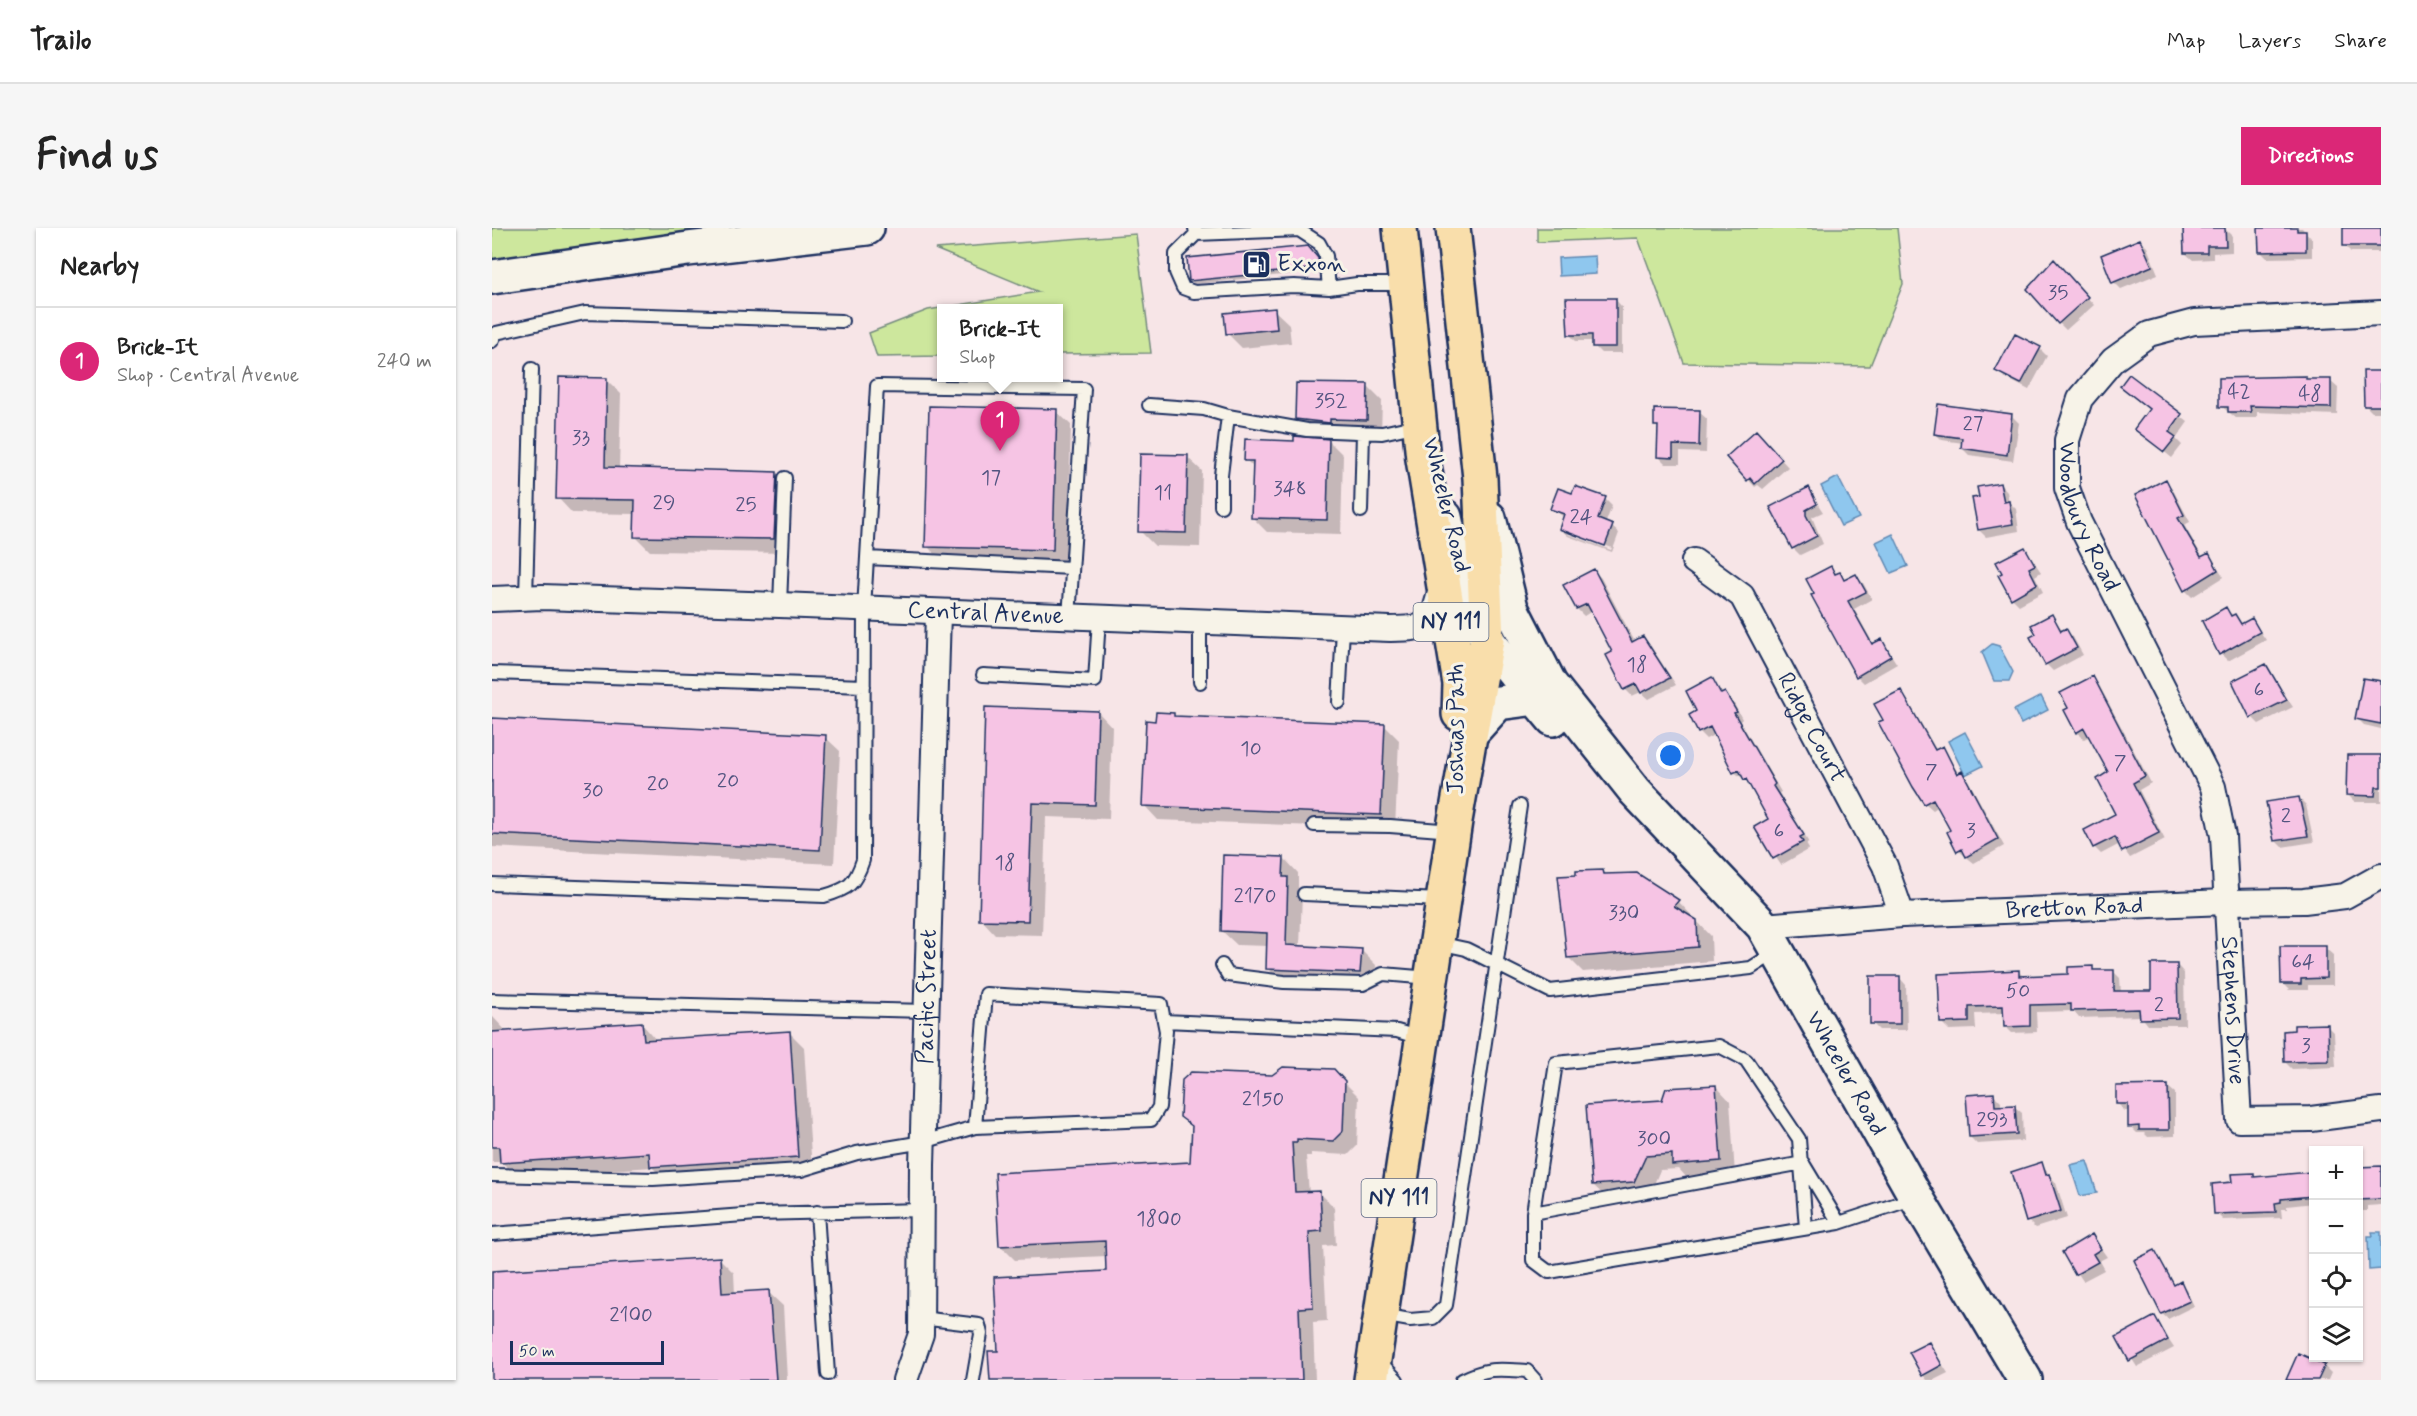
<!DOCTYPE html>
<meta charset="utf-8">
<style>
body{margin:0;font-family:Mynerve,sans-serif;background:#f6f6f6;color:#222}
.controls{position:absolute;right:18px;bottom:18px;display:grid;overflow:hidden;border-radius:0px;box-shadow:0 2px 4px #0004}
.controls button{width:54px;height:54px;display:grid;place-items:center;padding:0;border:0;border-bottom:2px solid #e0e0e0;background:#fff;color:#222;font:30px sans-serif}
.scale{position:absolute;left:18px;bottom:15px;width:154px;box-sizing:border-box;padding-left:6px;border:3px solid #1b2f5e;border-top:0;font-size:16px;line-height:21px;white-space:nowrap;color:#1b2f5e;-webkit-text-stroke:4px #f7f3e8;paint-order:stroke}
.you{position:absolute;left:1179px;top:528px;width:21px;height:21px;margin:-15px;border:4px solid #fff;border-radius:50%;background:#1a73e8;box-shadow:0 0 0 9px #1a73e833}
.badge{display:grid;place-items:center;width:39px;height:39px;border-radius:50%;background:#db2777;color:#fff;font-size:20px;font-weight:700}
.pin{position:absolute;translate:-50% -50px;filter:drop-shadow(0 2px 3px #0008)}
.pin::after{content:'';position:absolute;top:32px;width:21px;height:18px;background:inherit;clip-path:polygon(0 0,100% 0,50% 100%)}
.popup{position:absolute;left:445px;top:76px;width:126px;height:78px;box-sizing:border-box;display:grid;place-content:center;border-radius:0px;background:#fff;filter:drop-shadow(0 2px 4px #0005);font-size:20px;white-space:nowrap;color:#767676}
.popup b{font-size:22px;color:#222}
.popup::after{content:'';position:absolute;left:50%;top:100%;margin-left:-12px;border:12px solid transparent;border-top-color:#fff}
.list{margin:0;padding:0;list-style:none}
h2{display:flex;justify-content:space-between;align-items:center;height:78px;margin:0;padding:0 24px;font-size:26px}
h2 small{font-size:20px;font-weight:400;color:#767676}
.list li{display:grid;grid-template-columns:39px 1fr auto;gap:18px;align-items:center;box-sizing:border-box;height:108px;padding:0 24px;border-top:2px solid #e0e0e0}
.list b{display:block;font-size:22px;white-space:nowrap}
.list p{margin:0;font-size:20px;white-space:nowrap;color:#767676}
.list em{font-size:20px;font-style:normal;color:#767676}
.icon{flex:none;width:33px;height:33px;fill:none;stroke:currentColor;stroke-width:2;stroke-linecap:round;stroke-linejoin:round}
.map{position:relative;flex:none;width:1889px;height:1152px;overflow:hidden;border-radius:0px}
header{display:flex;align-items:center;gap:36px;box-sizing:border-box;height:84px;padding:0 30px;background:#fff;border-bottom:2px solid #e0e0e0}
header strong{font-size:28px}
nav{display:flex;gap:33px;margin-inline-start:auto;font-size:21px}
.intro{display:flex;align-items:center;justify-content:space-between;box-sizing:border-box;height:144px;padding:0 36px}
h1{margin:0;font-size:42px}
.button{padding:15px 27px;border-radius:0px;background:#db2777;color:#fff;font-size:21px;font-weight:700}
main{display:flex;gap:36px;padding:0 36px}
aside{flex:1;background:#fff;border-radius:0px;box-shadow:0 2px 4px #0004}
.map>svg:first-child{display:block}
.green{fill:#cde79d;stroke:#748b7e;stroke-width:1.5}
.water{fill:#8fc7ee;stroke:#618ab4;stroke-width:1.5}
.shadow{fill:#0003;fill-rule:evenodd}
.building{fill:#f6c4e4;stroke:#1b2f5e;stroke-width:1.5}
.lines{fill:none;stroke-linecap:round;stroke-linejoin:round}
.service-casing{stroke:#1b2f5e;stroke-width:16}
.minor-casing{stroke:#1b2f5e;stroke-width:28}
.secondary-casing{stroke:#1b2f5e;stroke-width:38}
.primary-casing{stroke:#1b2f5e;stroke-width:38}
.service{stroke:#f7f3e8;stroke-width:12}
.minor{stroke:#f7f3e8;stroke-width:24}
.secondary{stroke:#f7f3e8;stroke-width:33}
.primary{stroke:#f9deab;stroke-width:33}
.labels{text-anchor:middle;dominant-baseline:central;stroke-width:6;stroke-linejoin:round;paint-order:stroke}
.number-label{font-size:21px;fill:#525480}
.shield{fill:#f7f3e8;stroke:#5d6a87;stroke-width:1.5}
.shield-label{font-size:22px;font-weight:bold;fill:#1b2f5e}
.poi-label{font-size:24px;fill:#1b2f5e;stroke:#f7f3e8;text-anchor:start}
.street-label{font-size:24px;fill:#1b2f5e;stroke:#f7f3e8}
</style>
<header>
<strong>Trailo</strong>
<nav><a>Map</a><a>Layers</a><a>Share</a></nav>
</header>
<div class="intro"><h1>Find us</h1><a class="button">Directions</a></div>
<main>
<aside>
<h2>Nearby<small></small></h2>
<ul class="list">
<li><span class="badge">1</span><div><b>Brick-It</b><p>Shop · Central Avenue</p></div><em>240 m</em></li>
</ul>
</aside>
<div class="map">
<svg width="1889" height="1152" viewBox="0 0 1889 1152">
<rect width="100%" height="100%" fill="#f7e5e7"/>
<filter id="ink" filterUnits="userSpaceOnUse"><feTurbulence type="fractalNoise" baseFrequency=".0167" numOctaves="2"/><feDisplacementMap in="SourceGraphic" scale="12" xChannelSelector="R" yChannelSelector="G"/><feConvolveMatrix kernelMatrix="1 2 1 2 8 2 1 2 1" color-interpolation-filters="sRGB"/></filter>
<g filter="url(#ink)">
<path class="green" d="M0 0H237L0 33Z
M1045 0H1405L1411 56 1378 138 1192 135 1146 10 1045 14Z
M644 6 659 125 567 126 566 80H450L449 128 385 129 377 105 436 82 547 64 443 21Z"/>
<path class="water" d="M1103 28 1104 46 1067 48 1066 30Z
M1346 249 1367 290 1349 298 1329 258Z
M1401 306 1416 338 1399 345 1384 314Z
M1500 416 1507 418 1521 444 1517 453H1502L1490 424Z
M1549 468 1556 482 1529 496 1522 482Z
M1473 504 1491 538 1473 547 1456 513Z
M1595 933 1605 965 1588 968 1578 937Z
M1880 1004H1889V1041L1877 1042 1876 1008H1881Z"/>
<path class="shadow" d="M1693 0 1733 1 1740 8V24L1721 25V31L1701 32 1693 25Z
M1768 0H1810L1820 11V29L1775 30 1768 23Z
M1852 0H1889V24H1859L1852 17Z
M1648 12 1655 19 1666 46 1629 61 1622 54Z
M819 23 829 35V43L702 56 699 53Z
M1569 40 1602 77 1574 102 1567 95Z
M1123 71 1130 79V125H1109L1102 118V113H1084L1077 106Z
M782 82 797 96 799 115 750 120 735 105Z
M1548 121 1555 128 1537 162 1512 149 1505 142Z
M1889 145V184H1880L1873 177Z
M1637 149 1696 194 1684 211 1690 217 1680 230 1644 201 1659 182Z
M1813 150 1816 153H1838L1846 160 1845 187 1765 184V190H1744L1729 178Z
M114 151 129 166 127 241 284 245 299 260 296 325 158 323 143 308 144 286 80 285 66 270Z
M875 158 890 173 889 206H819L804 191Z
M564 183 579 197 575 336 450 333 435 318Z
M1207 184 1215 191 1214 225 1188 224V236H1174L1167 229 1168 201 1164 197Z
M1520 188 1527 195 1521 233 1477 227 1470 220 1471 215 1450 212 1443 205Z
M1271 211 1296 239 1271 261 1266 257 1263 259 1236 229Z
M837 213 851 227 849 306 775 304 760 289 762 240 754 232 804 214Z
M695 229 710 243 708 319 663 318 648 303Z
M1673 253 1680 260 1698 294 1692 297 1711 330 1717 326 1732 349 1700 369 1693 362Z
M1508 256 1515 264 1517 274 1524 281 1527 303 1494 309 1487 302Z
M1316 261 1331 284 1320 289 1331 316 1308 327 1301 320Z
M1081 267 1113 271 1120 278 1114 294 1127 305 1120 324 1076 308 1068 301 1073 290 1060 280ZM1075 303 1120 320 1119 322 1075 306Z
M1533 321 1549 344 1543 348 1551 364 1527 377 1520 370Z
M1338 340 1354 353 1364 348 1371 355 1380 371 1362 381 1382 417 1390 413 1405 436 1372 455 1365 448Z
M1102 343 1109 350 1143 414 1151 410 1158 417 1184 457 1157 471 1149 464 1140 468 1133 461 1122 425 1100 383 1092 388 1085 381 1073 357Z
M1734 381 1751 397 1760 392 1774 412 1736 433 1729 426 1712 393Z
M1560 387 1571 403 1574 402 1581 409 1591 427 1561 443 1554 436 1546 406Z
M1773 438 1801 479 1767 496 1760 489Z
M1600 450 1607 457 1659 555 1647 562 1673 612 1638 630 1628 616 1609 626 1602 619 1625 586 1618 545 1598 508 1592 511 1585 504 1578 481Z
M1220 451 1231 466 1240 472 1250 491 1248 493 1289 564 1287 565 1317 615 1314 616 1317 621 1289 637 1264 600 1278 592 1259 556 1242 544 1224 506 1214 511 1207 504 1206 483Z
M1889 455V501L1872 497 1865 490Z
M1408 464 1415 471 1445 523 1450 520 1467 546 1469 545 1476 552 1512 618 1482 635 1467 623 1460 603 1447 578 1441 582 1433 575 1393 493Z
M495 481 606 484 620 499 617 591 554 589 550 707 503 706 489 691Z
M681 486 684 489 892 497 907 512 903 601 666 592 652 577 665 494Z
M0 491 333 509 348 523 342 636 0 619Z
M1889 529V574H1863L1856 567Z
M1807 570 1814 577 1822 614 1790 619 1783 612Z
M792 630 806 645V660L810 665 808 719 869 722 884 737 882 759 790 755 775 740 776 718 745 717 730 703Z
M1111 643 1115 648 1186 673 1219 708 1220 733 1091 744 1076 729 1086 649Z
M1833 720 1841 727V757H1816V762H1797L1790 755Z
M1685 737 1692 745 1693 797H1656L1649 788 1587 790 1581 783 1544 784 1545 804 1520 805 1513 798V785L1483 786 1484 801 1457 802 1450 795 1526 743 1532 749 1578 748 1600 740 1604 744 1621 743 1628 750 1629 765H1661Z
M1407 749 1414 757 1415 802H1387L1380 795Z
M0 788 16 805 150 796 165 813 297 804 312 819 320 943 174 953 160 939 24 949 10 934H0Z
M1835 798 1842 805 1844 839 1800 841 1793 834 1804 804Z
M841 843 867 869 865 918 856 927 819 925V928H814L817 965H828L842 979 844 1017 831 1018 835 1093 821 1094 823 1152H499L508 1124 616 1044 615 1028 523 1032 508 1017 700 936 701 899 690 888 781 849Z
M1224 858 1238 873 1243 947 1196 951 1187 941 1168 942 1157 968 1116 971 1101 957 1171 874Z
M1675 858 1683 865V908L1656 909 1652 905H1645L1638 898 1637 883H1633L1626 876Z
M1502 867 1509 874V879L1522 878 1530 885 1531 913 1485 916 1478 909Z
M1549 936 1564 955 1575 990 1543 1000 1536 993Z
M1889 938V977L1875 978V983H1866V939Z
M1822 945V975L1795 978V981H1789L1790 990 1731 992 1724 985 1741 956 1761 946 1765 950Z
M1600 1008 1615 1029 1607 1033 1612 1042 1591 1053 1572 1025Z
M1662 1024 1683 1057 1688 1055 1694 1061 1702 1078 1676 1091 1670 1086 1644 1032Z
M227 1030 242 1045 243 1066 276 1064 291 1078 295 1152H0V1044Z
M1662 1090 1682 1120 1645 1139 1626 1109Z
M1437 1116 1456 1145 1442 1152H1435L1431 1147Z
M1832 1138 1839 1145 1836 1152H1796Z"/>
<path class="building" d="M1691 0H1733L1734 18H1715V25H1692Z
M1766 0H1805V3H1814V23L1767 24Z
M1851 0H1889V18H1851Z
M1648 11 1660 38 1620 55 1609 27Z
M816 18 826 30 827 40 697 53 695 30Z
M1562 31 1596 69 1566 96 1535 61Z
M1074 70H1124V119H1100V107H1076Z
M783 80 785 101 734 106 732 85Z
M1523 106 1549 119 1529 156 1503 143Z
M1871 143H1889V178H1872Z
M1637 146 1690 186 1677 204 1684 209 1672 224 1642 201 1657 181 1628 158Z
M1814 148V151H1839V180L1758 178 1759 184H1736V179H1727V150Z
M67 149 115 150 113 239 285 244 282 311 142 309 143 272 64 271Z
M804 155 876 156 875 192 838 191V195L803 191Z
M1446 176 1520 186 1515 227 1469 220 1470 210 1442 206Z
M437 178 565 181 561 322 433 319Z
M1162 181 1208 182 1207 218 1181 217V230L1165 229 1166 198H1162Z
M1264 202 1290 231 1263 256 1258 250 1255 253 1234 229Z
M802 208 837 211 835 292 759 290 761 233H752L753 211 802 213Z
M648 226 696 227 694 305 646 304Z
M1674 251 1692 287 1686 290 1709 329 1717 325 1726 342 1692 363 1643 267Z
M1508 255 1512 274 1517 273 1521 296 1486 302 1480 270 1487 269 1485 259Z
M1083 258 1114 269 1106 291 1121 297 1113 318 1067 301 1072 286 1058 281 1066 260 1080 265Z
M1317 259 1325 276 1314 282V287L1325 308 1300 321 1278 279Z
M1533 319 1543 337 1537 340 1545 356 1519 371 1506 347 1510 345 1504 334Z
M1339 338 1343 346 1348 344 1352 352 1364 346 1374 364 1356 373 1380 416 1390 411 1399 428 1364 449 1319 367 1322 366 1314 351Z
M1102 341 1140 414 1151 408 1178 450 1149 465 1144 456 1132 462 1114 427 1120 424 1095 376 1084 381 1071 357Z
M1734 379 1739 388 1743 386 1749 396 1760 390 1768 404 1727 427 1710 393Z
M1560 386 1569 403 1574 400 1585 420 1553 437 1538 409 1544 406 1539 397Z
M1774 436 1795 472 1758 490 1740 453Z
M1601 448 1653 548 1641 555 1667 605 1630 624 1623 609 1601 620 1592 602 1623 586 1605 551 1616 544 1592 500 1584 505 1572 482 1576 480 1568 465Z
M1220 449 1229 466 1233 464 1245 484 1242 485 1283 556 1281 558 1312 607 1308 609 1311 614 1281 631 1262 599 1276 591 1254 551 1252 552 1247 542 1241 545 1218 499 1206 505 1197 487 1204 483 1194 463Z
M1871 450 1889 453V496L1863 491Z
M1409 462 1443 522 1451 518 1465 546 1470 543 1506 611 1474 629 1470 621 1465 624 1455 604 1458 602 1441 571 1432 576 1421 559 1386 494 1391 492 1382 476Z
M493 479 606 483 603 577 540 575 536 693 487 692Z
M664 484 682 485V488L893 496 889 587 650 578 654 492 663 493Z
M0 490 334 507 328 622 0 606Z
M1855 527H1889V559H1884L1883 568 1854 567Z
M1807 569 1816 608 1782 613 1774 574Z
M731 627 792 629 791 649H796L794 717 870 721 868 745 774 741 775 705 729 703Z
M1111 642 1112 646 1145 645 1187 672 1182 678 1205 692 1206 719 1075 730 1066 648 1084 647V643Z
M1788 718H1834V750L1809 751V756H1789Z
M1659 736H1685L1686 790 1648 791 1647 781 1579 783V776L1538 777V798L1512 799 1511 778 1477 779V794L1448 795 1446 746 1527 742V748L1576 746V739L1601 738V742H1622V763H1659Z
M1378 748H1408V796H1378Z
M150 794 152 812 298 803 306 929 158 939 157 925 8 935 7 919H0V804Z
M1836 796 1837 833 1792 834 1791 803 1802 802V797Z
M791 839 842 841 853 853 851 903 841 913 805 911V914H800L803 964 828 963 830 1003 817 1004 821 1079 807 1080 810 1152H498L496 1123H506L502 1049 614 1043 613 1013 507 1018 503 945 698 934 700 898 688 889 690 852 699 844 780 847Z
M1224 857 1229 933 1180 937V926L1154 928 1142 954 1100 957 1094 877 1170 872 1174 860Z
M1676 857 1677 902H1647V898L1636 899V876H1624V858Z
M1502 865 1503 878 1523 877 1525 906 1477 909 1474 867Z
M1550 934 1554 947 1557 946 1569 983 1534 994 1519 944Z
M1889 938V971L1866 972V939Z
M1819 944 1821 968 1789 971V974L1783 975 1784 984 1722 986 1720 956 1740 954 1739 946 1762 945V949Z
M1600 1006 1609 1021 1601 1026 1606 1034 1583 1047 1570 1024Z
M1663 1022 1682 1057 1689 1053 1698 1073 1669 1086 1642 1032Z
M228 1029 230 1065 277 1062 284 1152H0V1043Z
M1663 1088 1676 1112 1637 1133 1624 1109Z
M1437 1114 1450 1137 1430 1148 1417 1124Z
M1806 1125 1833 1137 1826 1152H1794Z"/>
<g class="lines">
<defs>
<path id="service" d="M703 0 704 6 684 26V44L691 60 702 64 802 58 837 60 865 56H913
M704 6 807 2 827 15 834 28 837 60
M0 113 4 105 93 85 350 93
M657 177 712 181 736 188 815 202 890 205 926 197
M729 278V247L736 188
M869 283 871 204
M375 330 580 340
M34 370 40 141
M288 377 293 250
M708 395V454
M0 445 372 458
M491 447 603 453 607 391
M847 474 851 401
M822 597 898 598 961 603
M0 656 332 668C357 661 363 656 371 632L372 381 385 158 592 161 577 390
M812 666 949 672
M946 715 974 721 1058 763 1259 740 1284 724
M730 737 736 747 792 754 871 756 891 746 938 750
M0 772 435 783
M483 899 659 892 667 879 674 803 672 793
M1312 937 1347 995
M0 947 161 951 309 942 365 925 431 914 483 899 494 766 669 776 672 793 905 803 928 810
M325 984 336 1146
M1041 985 1311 935
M1314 1000 1307 911 1254 832 1227 818 1064 835 1041 985V1032L1057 1044 1347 995 1423 970
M0 1006 265 986 430 982
M890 1087 918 1092 941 1090 954 1077 1028 578
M429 1090 487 1097 489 1106 481 1152
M887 1133 905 1152
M970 1152C996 1139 1006 1141 1035 1143L1043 1152"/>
<g id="minor">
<path id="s1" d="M1889 85 1702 94 1657 106 1621 132 1588 171 1575 212V260L1587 294 1721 559 1731 608 1747 892 1819 891 1889 882"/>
<path id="s2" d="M1202 333 1250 368 1393 638 1410 687"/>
<path id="s3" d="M0 371 50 369 288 377 898 401C938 400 939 400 949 361"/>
<path id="s4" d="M1271 698 1410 687 1734 674 1812 673 1853 668 1889 648"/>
<path id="s5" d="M413 1152 429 1106 430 937 446 385"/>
</g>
<g id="secondary">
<path d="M0 49 196 21 375 0"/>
<path d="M953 289 960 321 995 412 1061 491"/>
<path id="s6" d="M997 290 1019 380 1058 456 1143 563 1271 698 1424 969 1533 1152"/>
<path d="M979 505 1006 475 1043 470"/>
</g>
<path id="primary" d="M908 0 931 231 968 456 967 486
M879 1152 963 593 995 412 988 250 961 0"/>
</defs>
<use href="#service" class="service-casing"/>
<use href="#minor" class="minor-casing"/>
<use href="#secondary" class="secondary-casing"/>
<use href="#primary" class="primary-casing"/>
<use href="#service" class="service"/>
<use href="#minor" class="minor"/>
<use href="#secondary" class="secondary"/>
<use href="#primary" class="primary"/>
</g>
</g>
<defs>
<symbol id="fuel-square" viewBox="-11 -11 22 22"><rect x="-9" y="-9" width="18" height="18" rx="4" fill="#1b2f5e" stroke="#f7f3e8"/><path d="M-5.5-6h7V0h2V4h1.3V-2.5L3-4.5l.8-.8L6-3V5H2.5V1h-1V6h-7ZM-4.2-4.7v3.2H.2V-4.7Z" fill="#fff"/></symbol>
</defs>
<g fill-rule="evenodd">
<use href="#fuel-square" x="748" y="20" width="33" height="33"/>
</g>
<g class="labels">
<g class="number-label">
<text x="1566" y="65">35</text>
<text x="1747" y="164">42</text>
<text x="1818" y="166">48</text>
<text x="839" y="173">352</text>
<text x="1481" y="196">27</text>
<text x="89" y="210">33</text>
<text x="499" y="250">17</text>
<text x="798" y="261">348</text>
<text x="671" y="265">11</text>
<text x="172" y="275">29</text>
<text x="254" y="277">25</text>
<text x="1089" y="289">24</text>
<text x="1145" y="437">18</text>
<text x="1767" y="462">6</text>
<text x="759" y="521">10</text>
<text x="1628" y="535">7</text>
<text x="1439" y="544">7</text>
<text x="236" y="553">20</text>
<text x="166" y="556">20</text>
<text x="101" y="563">30</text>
<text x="1794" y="588">2</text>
<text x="1287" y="603">6</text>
<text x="1479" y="603">3</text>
<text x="513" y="635">18</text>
<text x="763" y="668">2170</text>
<text x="1132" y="685">330</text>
<text x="1811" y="734">64</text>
<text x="1526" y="763">50</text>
<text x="1667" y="777">2</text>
<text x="1814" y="818">3</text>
<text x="771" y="871">2150</text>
<text x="1500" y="892">293</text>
<text x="1162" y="911">300</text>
<text x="667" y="991">1800</text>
<text x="139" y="1087">2100</text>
</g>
<g class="shield">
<rect x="921.5" y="375" width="75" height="38" rx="4.5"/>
<rect x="869.5" y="951" width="75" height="38" rx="4.5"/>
</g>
<g class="shield-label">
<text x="959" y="394">NY 111</text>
<text x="907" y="970">NY 111</text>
</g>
<g class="poi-label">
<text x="785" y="36">Exxon</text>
</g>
<g class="street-label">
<text transform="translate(954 277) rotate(76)">Wheeler Road</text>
<text stroke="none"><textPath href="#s1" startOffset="453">Woodbury Road</textPath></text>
<text stroke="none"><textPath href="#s3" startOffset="494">Central Avenue</textPath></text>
<text stroke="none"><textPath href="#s2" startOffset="208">Ridge Court</textPath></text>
<text transform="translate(964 501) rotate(-90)">Joshuas Path</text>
<text stroke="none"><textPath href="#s4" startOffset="312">Bretton Road</textPath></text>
<text stroke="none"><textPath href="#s5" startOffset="386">Pacific Street</textPath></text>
<text stroke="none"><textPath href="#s1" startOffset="978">Stephens Drive</textPath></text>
<text stroke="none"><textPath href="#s6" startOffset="670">Wheeler Road</textPath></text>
</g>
</g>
</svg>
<div class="controls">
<button>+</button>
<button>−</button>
<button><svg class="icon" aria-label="locate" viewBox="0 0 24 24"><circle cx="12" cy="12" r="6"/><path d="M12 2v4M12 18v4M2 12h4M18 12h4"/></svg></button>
<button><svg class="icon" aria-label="layers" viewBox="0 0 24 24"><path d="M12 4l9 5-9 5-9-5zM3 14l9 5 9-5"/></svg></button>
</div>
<div class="scale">50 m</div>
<div class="you"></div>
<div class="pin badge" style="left:508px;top:223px">1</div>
<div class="popup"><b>Brick-It</b>Shop</div>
</div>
</main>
